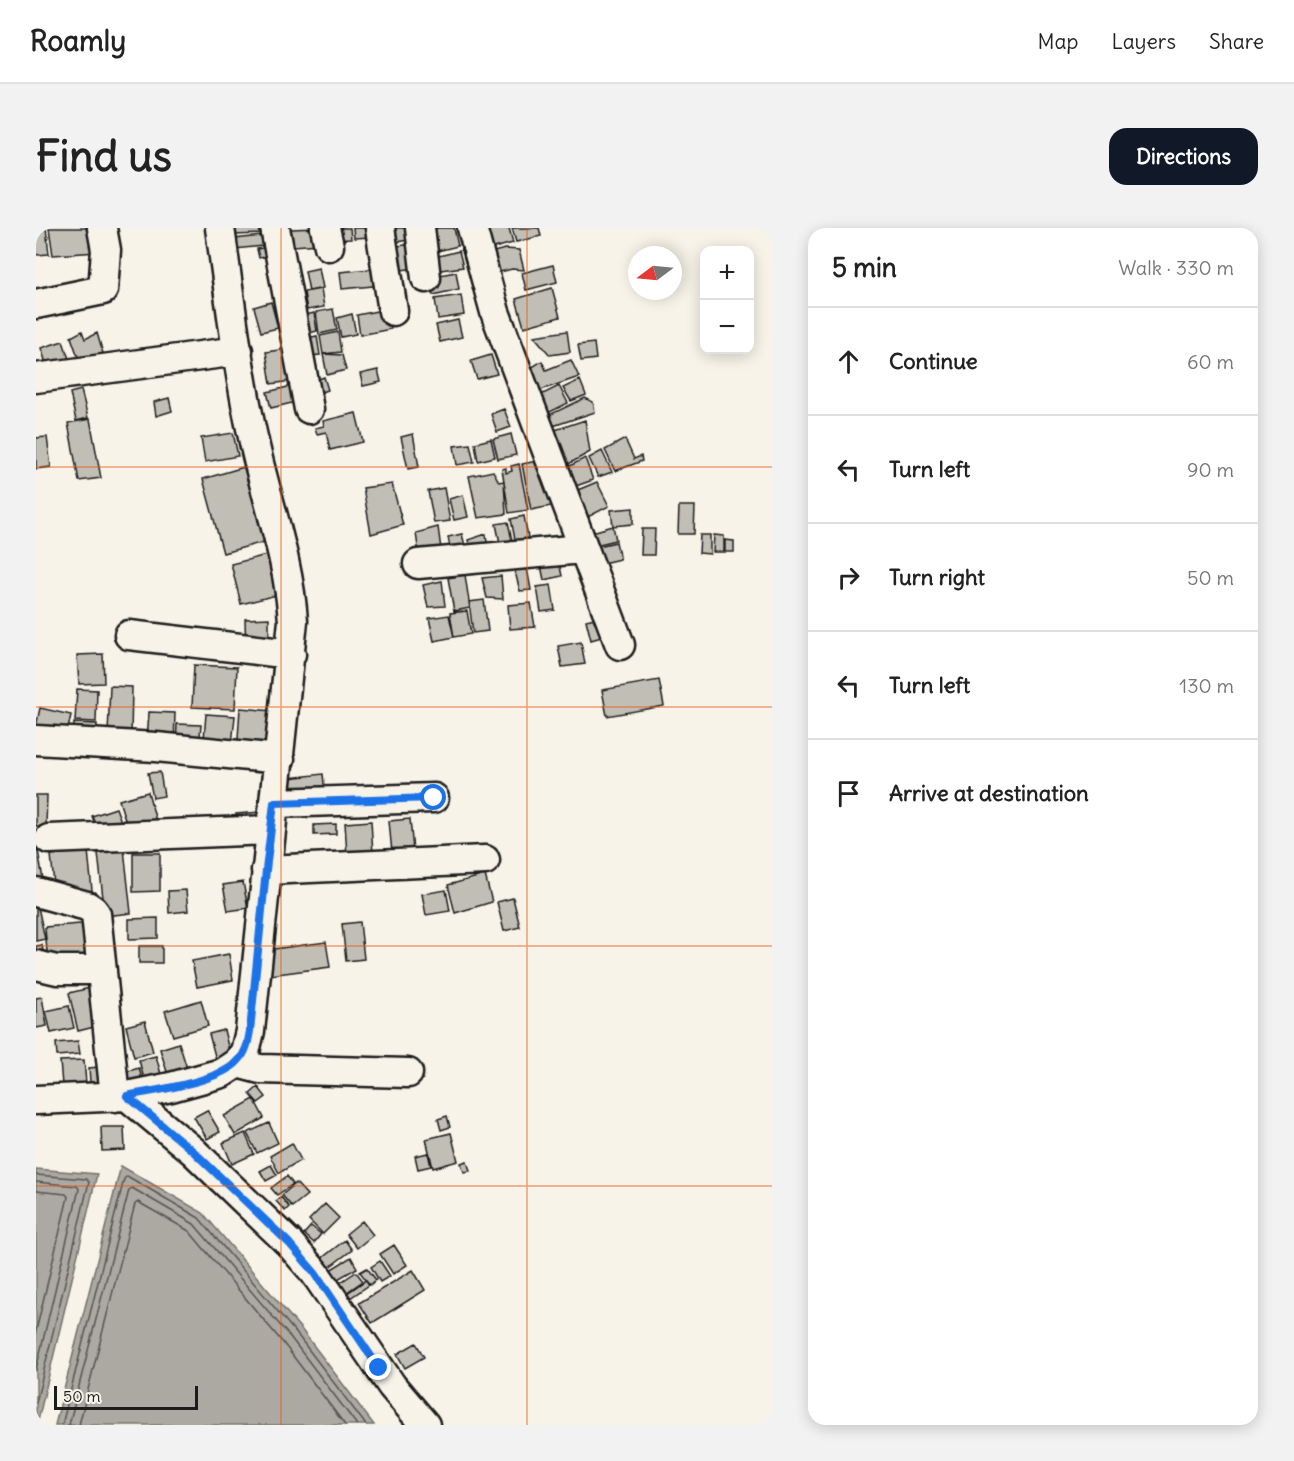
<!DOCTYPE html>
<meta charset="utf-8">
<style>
body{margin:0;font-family:Delius,sans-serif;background:#f2f2f2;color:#222}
.controls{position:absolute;right:18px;top:18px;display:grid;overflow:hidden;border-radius:12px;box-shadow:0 3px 15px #0003}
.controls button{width:54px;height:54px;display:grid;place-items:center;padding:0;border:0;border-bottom:2px solid #e0e0e0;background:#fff;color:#222;font:30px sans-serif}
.compass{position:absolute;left:592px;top:18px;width:54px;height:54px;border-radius:50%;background:#fff;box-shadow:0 3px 15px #0003;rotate:254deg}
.scale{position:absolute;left:18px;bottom:15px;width:144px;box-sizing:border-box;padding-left:6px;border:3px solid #1c1c1c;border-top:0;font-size:16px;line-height:21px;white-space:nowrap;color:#1c1c1c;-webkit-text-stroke:4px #f7f3e8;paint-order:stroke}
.stop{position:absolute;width:18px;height:18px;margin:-14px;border:4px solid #1a73e8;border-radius:50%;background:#fff}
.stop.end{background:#1a73e8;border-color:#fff;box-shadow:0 2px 6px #0008}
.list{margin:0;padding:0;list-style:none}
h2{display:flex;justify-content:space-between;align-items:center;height:78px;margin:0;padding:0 24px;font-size:26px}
h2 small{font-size:20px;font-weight:400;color:#767676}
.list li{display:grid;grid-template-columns:39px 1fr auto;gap:18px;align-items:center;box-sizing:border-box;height:108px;padding:0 24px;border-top:2px solid #e0e0e0}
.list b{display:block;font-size:22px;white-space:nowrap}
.list em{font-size:20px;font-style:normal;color:#767676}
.icon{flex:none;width:33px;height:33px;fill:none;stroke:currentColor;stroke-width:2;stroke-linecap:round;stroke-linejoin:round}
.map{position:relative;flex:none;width:736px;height:1197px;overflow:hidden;border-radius:18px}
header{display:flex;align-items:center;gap:36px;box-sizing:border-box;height:84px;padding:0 30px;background:#fff;border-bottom:2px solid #e0e0e0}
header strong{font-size:28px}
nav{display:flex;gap:33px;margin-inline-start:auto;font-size:21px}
.intro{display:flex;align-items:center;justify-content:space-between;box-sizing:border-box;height:144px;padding:0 36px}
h1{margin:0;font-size:42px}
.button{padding:15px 27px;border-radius:18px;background:#111827;color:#fff;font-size:21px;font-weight:700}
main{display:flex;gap:36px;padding:0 36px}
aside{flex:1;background:#fff;border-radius:18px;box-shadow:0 3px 15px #0003}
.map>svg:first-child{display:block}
.water{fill:#aca9a2;stroke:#72716c;stroke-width:1.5}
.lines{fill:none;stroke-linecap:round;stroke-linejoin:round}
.shore{stroke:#565452;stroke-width:1.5}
.building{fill:#c0beb5;stroke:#1c1c1c;stroke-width:1.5}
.minor-casing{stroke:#1c1c1c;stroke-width:33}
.minor{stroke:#f7f3e8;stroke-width:28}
.route{stroke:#1a73e8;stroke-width:8}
.grid{fill:none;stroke:#e8590c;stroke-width:1.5;stroke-opacity:0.55}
</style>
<header>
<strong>Roamly</strong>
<nav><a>Map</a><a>Layers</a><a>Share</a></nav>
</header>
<div class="intro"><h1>Find us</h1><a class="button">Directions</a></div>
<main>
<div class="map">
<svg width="736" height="1197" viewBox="0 0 736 1197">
<rect width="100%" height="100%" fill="#f7f3e8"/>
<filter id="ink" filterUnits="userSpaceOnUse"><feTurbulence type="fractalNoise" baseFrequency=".0167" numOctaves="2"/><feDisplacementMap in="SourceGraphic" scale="12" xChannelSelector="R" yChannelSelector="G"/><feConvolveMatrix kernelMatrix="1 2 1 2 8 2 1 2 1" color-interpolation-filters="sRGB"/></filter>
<g filter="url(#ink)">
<path class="water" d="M85 938 167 985 265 1101 338 1197H19Z
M0 941 61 946 1 1197H0Z"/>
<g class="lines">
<path class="shore" d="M0 947 50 951 53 954 0 1175
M0 954 41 958 43 961 0 1142
M0 963 30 966 32 969 0 1103
M26 1197 88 951 91 948 163 990 260 1105 330 1197
M33 1197 93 962 96 960 158 996 255 1110 321 1197
M43 1197 99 976 102 974 153 1003 248 1116 309 1197"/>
</g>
<path class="building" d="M0 0H10L13 26 0 27Z
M13 0H58L62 24 17 27Z
M196 0H229V6L197 7Z
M282 0 283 16 257 18 255 1Z
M293 0H314L315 11 295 12Z
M317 0H335L336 9 318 10Z
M351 0H371L373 12 353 15Z
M402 0H418L422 18 397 24 391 3Z
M450 0H473L477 15 454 21Z
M476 0H503L505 8 480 14Z
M226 8 227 18 199 21 198 11Z
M378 16 381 40 356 43 353 19Z
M233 19 234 28 223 30 221 21Z
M469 21 483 22 488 42 476 41 460 45 454 25Z
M423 23 427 39 397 43 395 30Z
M517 37 521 54 490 62 486 45Z
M283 40 287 60 273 63 269 43Z
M345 40 347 57 306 61 304 44Z
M420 44 423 61 397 67 393 49Z
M516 60 524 89 488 99 480 71Z
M285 61 288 79 271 82 268 64Z
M425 67 428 87 402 91 399 71Z
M235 74 242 100 225 104 218 79Z
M297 81 301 102 283 106 280 84Z
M351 81 355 101 324 107 321 87Z
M278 85 281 103 273 105 270 87Z
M316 86 320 106 305 109 301 90Z
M422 92 426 109 404 114 400 97Z
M46 103 49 111 61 105 69 132 46 140 35 109Z
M531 103 534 124 514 127 498 108Z
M302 104 305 124 287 126 284 108Z
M281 108 284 127 274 128 271 110Z
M27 113 34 134 12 141 5 120Z
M558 115 560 131 545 133 542 117Z
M250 121 255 153 235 156 230 124Z
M287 126 306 127 310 142 291 147Z
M455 127 461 146 441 151 435 133Z
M535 132 543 149 499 164 493 141 506 133 510 142Z
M342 142 345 154 327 158 324 146Z
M288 149 292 162 286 164 280 152Z
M544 152 550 167 535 173 527 160Z
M256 158 260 174 235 180 231 164Z
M523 158 532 175 508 187 501 169Z
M45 162 52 190 40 193 34 165Z
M133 170 136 183 120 188 118 174Z
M549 170 557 174 559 184 514 199 509 189Z
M468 181 475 199 461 204 455 186Z
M320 185 327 214 294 222 290 204 281 206 279 200 288 198 287 193Z
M54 191 65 250 43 253 32 195Z
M549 192 554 224 529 238 516 203Z
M197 205 202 228 169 234 165 210Z
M377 206 383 239 372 241 365 209Z
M475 206 480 227 462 231 457 211Z
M11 209 15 239 0 241V210Z
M455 211 459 229 442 233 439 215Z
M589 211 598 231 605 228 606 233 579 243 569 222Z
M434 216 438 234 421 237 418 218Z
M566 223 576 244 562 249 553 230Z
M549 230 557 252 537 259 530 240Z
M506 232 515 278 495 282 486 236Z
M483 236 492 282 473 285 466 241 470 240V245L476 243 475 238Z
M208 239 228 314 187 325 167 251Z
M457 243 463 254 468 253 470 286 442 290 433 248Z
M561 254 573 278 548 291 537 264Z
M356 256 367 297 335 306 327 260Z
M408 260 414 293 398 295 392 263Z
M427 267 432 289 418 292 413 271Z
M643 278H659L658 306H642Z
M597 280V296L577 298 575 282Z
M488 288 493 315 480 317 475 291Z
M472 294 477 317 465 320 460 296Z
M577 298 580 312 559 317 556 304Z
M402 299 406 329 384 333 380 305Z
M606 301H619L618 327H605Z
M426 306 431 326 416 329 412 309Z
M450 306 452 323 435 326 432 312Z
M664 307H674V326L663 325Z
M678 307 688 308V324H677Z
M689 312 698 313V324H689Z
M580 314 584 331 562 336 558 319Z
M521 325 526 348 508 352 503 328Z
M231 327 241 367 205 376 195 336Z
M478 340H491L495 362 484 363Z
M429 347 434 380 418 383 412 350Z
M465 348 467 371 451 370 446 350Z
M406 353 409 378 392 379 387 357Z
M515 357 519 382 505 384 501 359Z
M448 372 452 403 437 405 433 374Z
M495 375 499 399 474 401 472 377Z
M431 383 435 406 418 409 414 385Z
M413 387 418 409 398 413 393 390Z
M563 389 569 408 555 412 550 392Z
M233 390V426H210L209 391Z
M545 414 549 436 526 439 522 418Z
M67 426 68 455 43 456 41 427Z
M158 437 201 439 199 481 156 479Z
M623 452 628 478 571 488 566 462Z
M74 458 96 459 95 507 72 506Z
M41 461 61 462 60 494 39 493Z
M4 480 35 487 30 510 0 499Z
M204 480 237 483 234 528 201 525Z
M113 484 139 485 138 516 111 514Z
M170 486 199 488 195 526 167 523Z
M38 495 61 496 60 513 37 512Z
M141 496 165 497 163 518 140 516Z
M124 544 128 568 117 570 112 545Z
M287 546 290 576 256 580 253 550Z
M112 564 122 600 94 608 83 572Z
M0 567H11L10 598H0Z
M80 580 89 604 65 613 56 588Z
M224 584 226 607 203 609 200 586Z
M374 591 379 644 358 646 353 593Z
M335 593 337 626 311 628 309 595Z
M300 596V606L278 607V597Z
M0 611 7 651 0 652Z
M88 621 95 685 69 688 62 625Z
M52 623 57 672 20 676 15 627Z
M97 625H124V663L97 664Z
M449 647 456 674 419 685 412 657Z
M207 654 212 680 192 683 187 657Z
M150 662 152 683 133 685 132 663Z
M410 662 414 683 390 687 386 666Z
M477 670 484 699 468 703 461 674Z
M0 679H2L9 711 0 713Z
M122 690V710L93 711V691Z
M324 694 328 731 310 733 306 696Z
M56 695 61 745 13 749 9 699Z
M290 714 294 739 234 747 230 722Z
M6 717 9 735 0 736V718Z
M103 718H126V735H103Z
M193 726 197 752 161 759 156 733Z
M58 759 66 797 42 803 33 765Z
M6 769 11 798 0 800V770Z
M165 772 172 798 137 808 129 783Z
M33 778 38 800 15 805 10 783Z
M109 793 117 824 98 829 90 798Z
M188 802 196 835 182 839 173 806Z
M42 813 44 826 21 828 20 815Z
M143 815 154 850 135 857 124 821Z
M120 828 128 857 111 862 103 832Z
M48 832 51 867 27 869 24 833Z
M73 838 75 866 55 867 53 840Z
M103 840 109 862 95 866 89 844Z
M222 859 230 869 222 875 214 866Z
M218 871 228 890 199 907 188 888Z
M171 882 184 904 171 911 158 889Z
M411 888 414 899 405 902 402 891Z
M233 895 242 915 221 925 211 905Z
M65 899H88L89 922 66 923Z
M209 905 218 926 196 936 187 915Z
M415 905 422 933 397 940 390 911Z
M256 915 265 932 243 945 234 928Z
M392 925 395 938 382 941 379 928Z
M431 933 434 943 428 944 425 935Z
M235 937 241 947 230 953 224 943Z
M251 948 257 956 241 967 235 960Z
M260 955 271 967 256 979 246 967Z
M245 969 253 979 249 983 240 973Z
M289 976 303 990 287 1006 273 992Z
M254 993 267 1006 261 1012 248 999Z
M326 993 337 1007 321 1020 310 1006Z
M275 998 285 1006 278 1015 268 1006Z
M309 1012 316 1022 292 1040 285 1031Z
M358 1017 371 1037 357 1046 344 1026Z
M315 1029 321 1040 300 1052 294 1042Z
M344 1033 354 1048 344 1054 335 1039Z
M331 1040 340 1052 334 1057 324 1044Z
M377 1042 389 1062 336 1095 323 1075Z
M320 1044 327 1053 308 1066 302 1056Z
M330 1052 333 1057 314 1070 310 1066Z
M380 1115 388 1129 369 1140 361 1126Z"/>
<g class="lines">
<defs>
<path id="minor" d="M239 0 273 181
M289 0 293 18
M344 0 357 83
M384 0 390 50
M436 0 459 84 584 417
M0 76 67 62 70 22 66 0
M0 150 202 123
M382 336 546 321
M93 407 255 426
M0 512 120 519 244 531
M238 575 398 570
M13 611 235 602
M230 642 449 632
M0 664 51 678 57 682 60 686 79 869
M0 737 21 742H66
M201 835 224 841 372 845
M91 868 157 923 253 1015 279 1045 356 1158 389 1197
M0 872 91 868 135 859 186 845 201 835 209 824 214 803 257 393C253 331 231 274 218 214 202 144 194 71 184 0"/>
</defs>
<use href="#minor" class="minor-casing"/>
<use href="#minor" class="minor"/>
</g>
</g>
<g class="lines" filter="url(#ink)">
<path class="route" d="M343 1140 279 1045 253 1015 157 923 91 868C119 862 183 854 202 833 210 825 212 815 214 803L230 642 238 575 398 570"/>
</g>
<path class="grid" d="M245 0V1197M491 0V1197M0 239H736M0 479H736M0 718H736M0 958H736"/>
</svg>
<div class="controls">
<button>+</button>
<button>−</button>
</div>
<svg class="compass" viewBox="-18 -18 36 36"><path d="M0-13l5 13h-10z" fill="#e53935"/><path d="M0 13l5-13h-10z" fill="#767676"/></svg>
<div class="scale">50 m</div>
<div class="stop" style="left:398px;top:570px"></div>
<div class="stop end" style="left:343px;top:1140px"></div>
</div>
<aside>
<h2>5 min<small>Walk · 330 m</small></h2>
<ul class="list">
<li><svg class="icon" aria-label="ahead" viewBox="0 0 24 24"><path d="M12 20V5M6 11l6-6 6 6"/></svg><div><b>Continue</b></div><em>60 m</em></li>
<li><svg class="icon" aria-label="left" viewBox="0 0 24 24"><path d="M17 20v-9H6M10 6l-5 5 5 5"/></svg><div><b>Turn left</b></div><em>90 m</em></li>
<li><svg class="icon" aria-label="right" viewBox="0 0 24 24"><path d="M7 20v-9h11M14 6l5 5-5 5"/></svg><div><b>Turn right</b></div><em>50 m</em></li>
<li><svg class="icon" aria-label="left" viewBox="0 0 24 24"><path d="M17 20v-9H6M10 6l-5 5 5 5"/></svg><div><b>Turn left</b></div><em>130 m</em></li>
<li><svg class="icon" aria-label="arrive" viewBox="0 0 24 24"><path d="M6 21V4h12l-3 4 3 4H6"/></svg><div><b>Arrive at destination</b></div></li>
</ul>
</aside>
</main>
